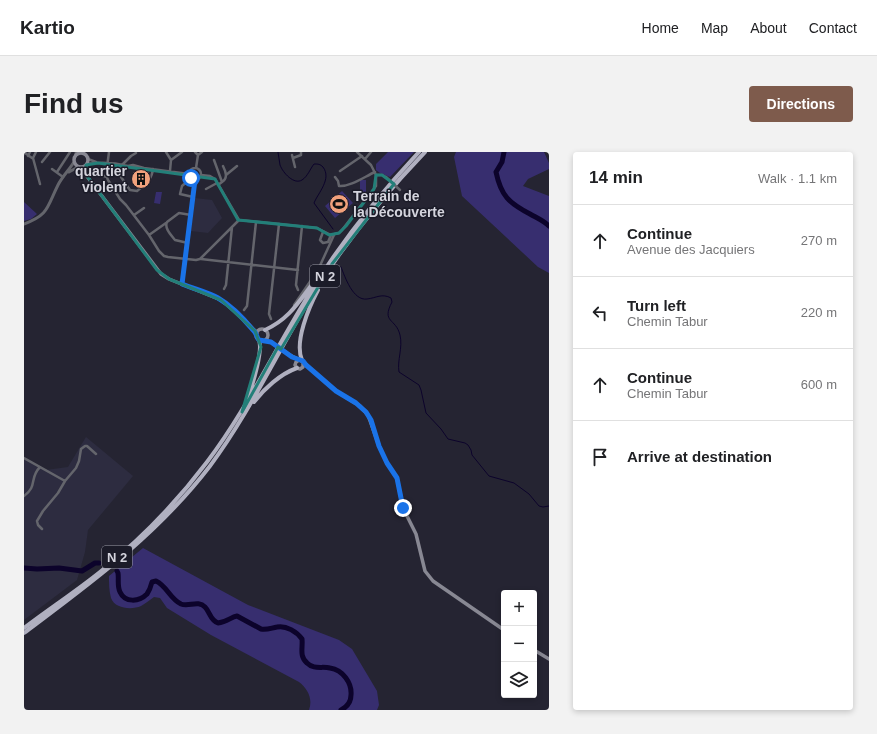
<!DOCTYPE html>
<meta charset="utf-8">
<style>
body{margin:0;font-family:Arial,sans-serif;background:#f2f2f2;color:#202124}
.controls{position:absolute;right:12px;bottom:12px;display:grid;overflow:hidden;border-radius:4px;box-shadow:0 2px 6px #0003}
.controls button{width:36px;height:36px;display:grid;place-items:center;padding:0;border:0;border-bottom:1px solid #e0e0e0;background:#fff;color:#202124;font:20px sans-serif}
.stop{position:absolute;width:12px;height:12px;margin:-9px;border:3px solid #1a73e8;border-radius:50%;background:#fff}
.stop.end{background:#1a73e8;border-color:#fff;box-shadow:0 1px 4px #0008}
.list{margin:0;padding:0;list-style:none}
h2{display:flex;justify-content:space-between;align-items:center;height:52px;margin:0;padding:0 16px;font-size:17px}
h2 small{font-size:13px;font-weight:400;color:#757577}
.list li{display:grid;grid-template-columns:26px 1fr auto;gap:12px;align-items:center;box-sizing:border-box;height:72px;padding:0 16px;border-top:1px solid #e0e0e0}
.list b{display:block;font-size:15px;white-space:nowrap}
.list p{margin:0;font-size:13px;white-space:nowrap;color:#757577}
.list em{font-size:13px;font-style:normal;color:#757577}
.icon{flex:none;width:22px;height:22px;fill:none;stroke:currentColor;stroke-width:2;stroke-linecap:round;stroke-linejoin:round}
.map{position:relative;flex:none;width:525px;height:558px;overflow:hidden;border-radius:4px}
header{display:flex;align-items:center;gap:24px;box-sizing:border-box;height:56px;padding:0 20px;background:#fff;border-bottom:1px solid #e0e0e0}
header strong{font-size:19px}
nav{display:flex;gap:22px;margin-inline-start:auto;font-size:14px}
.intro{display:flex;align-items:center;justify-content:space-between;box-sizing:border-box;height:96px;padding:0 24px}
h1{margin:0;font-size:28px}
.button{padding:10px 18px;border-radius:4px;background:#7e5b4c;color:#fff;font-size:14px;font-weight:700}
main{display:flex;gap:24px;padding:0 24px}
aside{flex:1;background:#fff;border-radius:4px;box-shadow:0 2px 6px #0003}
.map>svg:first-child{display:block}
.built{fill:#2d2c40}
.green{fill:#372e6f}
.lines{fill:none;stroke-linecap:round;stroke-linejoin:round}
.stream{stroke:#0c032b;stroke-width:1}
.river{stroke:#0c032b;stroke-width:5}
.minor{stroke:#64656c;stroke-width:2.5}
.tertiary{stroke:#64656c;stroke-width:3}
.secondary{stroke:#888893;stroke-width:3.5}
.trunk{stroke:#b0b0c0;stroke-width:4}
.minor-bridge{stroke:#64656c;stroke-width:2.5}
.secondary-bridge{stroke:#888893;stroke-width:3.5}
.route{stroke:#1a73e8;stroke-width:5}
.marked{fill:none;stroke:#237f79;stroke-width:3;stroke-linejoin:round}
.labels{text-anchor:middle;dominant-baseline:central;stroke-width:3;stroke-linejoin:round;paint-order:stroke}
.shield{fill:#1b1b28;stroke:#9c9ca7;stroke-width:1}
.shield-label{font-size:13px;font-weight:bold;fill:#d4d4dd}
.poi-label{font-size:14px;font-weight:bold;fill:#d4d4dd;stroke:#1b1b28;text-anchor:end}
</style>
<header>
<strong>Kartio</strong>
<nav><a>Home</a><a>Map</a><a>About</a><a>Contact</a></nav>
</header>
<div class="intro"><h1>Find us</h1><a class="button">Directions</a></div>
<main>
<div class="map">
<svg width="525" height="558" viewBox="0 0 525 558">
<rect width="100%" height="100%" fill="#252432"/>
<path class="built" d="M171 46 188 48 198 66 184 81 167 79Z
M62 285 109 324 64 378 61 400 53 428 0 468V306L22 318 44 315Z"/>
<path class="green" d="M364 0H390L366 25 356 21 352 18V12Z
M432 0H520L525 11V17L504 27 499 34 525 44V121L514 115 438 44 430 5Z
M336 28H342V44H336Z
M318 39 329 51 311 66 301 54Z
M132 40H138L136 52 130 51Z
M0 50 13 62 7 67 0 69Z
M119 396 224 453 315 488 328 497 353 539 355 553 353 558H285C289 547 284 537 275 530L187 483 143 456 136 446 130 445C126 448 122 451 117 454 108 458 91 457 87 446 85 439 85 431 85 424Z"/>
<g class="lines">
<path class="stream" d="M254 0C255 4 255 9 256 13 259 21 270 33 278 28 284 24 286 17 290 12 294 12 296 12 299 15 308 27 294 41 290 51L309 77
M317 115C321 125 329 149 343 147 352 146 358 141 367 146L368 150C357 171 372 166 376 183 379 196 373 208 375 220L395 233 397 238 402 261 417 277 424 287 441 291 444 293 447 298 448 303 465 324 490 331 505 342 515 354 519 355 525 354"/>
<path class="river" d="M480 0 478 10 472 20C477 44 485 51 506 62 513 66 520 69 525 74
M0 416 13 417 35 416 58 419 71 411H75
M93 419 94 421C95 427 93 434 96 440 101 451 115 450 123 442 125 439 127 434 128 430L132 429C143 434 146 447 157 452 165 455 174 448 181 455 186 460 186 468 194 471 203 470 207 465 213 464L237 477C243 478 247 476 253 475 262 473 273 480 278 487 279 496 275 504 283 511 290 518 298 514 306 516 319 518 328 531 327 543 327 551 323 555 317 558"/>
<path class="minor" d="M12 0 9 6 16 32
M56 0 57 1
M85 0 82 23 84 28 96 47 102 53 125 83 135 99 140 104 144 105 172 108 176 107 215 68
M142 0 147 8
M171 0 174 3
M1 1 8 6
M112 1 107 4 97 14V25L106 38 113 39C121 32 128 28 129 17
M268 3 271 15
M4 4 6 0
M51 5 52 0
M269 6 277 3V0
M64 7 72 10
M341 7 347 0
M190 8 198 30 194 33
M18 10 26 0
M63 12C76 10 92 11 104 14 110 16 114 17 120 16
M104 14 109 13 120 16 165 22
M172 16 174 3 178 0
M165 22a6 6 0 1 1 12 0a6 6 0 1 1-12 0Z
M28 17 39 25
M146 19 147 8 158 0
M316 19 338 4
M33 20 46 0
M76 23 83 25
M177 23 186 24 191 27 215 68
M202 23 213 14
M352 23H358L362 25
M311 25 314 29 315 34C326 35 340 25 351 20
M167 26 158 34 156 42 169 45
M198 30C204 26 202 20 199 14
M182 37 193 31
M110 63 120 56
M215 68 293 76 307 83 315 81 318 78 352 34V23L347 13 333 0
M299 80 296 88 299 91 304 90 307 83
M125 83 142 71
M164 91 151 88C147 83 140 76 143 70L155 61 167 63
M177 107 274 118
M158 132 171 28
M200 137 202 133 208 75
M274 138 272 133 278 74
M270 153 294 118 310 83
M220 158 223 154 232 70
M247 167 245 162 255 72
M0 306 41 329
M0 344C14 334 5 326 16 315
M18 377 14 373 13 369 19 359 34 341 41 329 52 316 55 309 57 297 61 294H63L72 302"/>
<path class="tertiary" d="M45 20 54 15
M0 72C25 63 23 55 34 33 38 25 45 18 50 10"/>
<path class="secondary" d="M50 8a7 7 0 1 1 14 0a7 7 0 1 1-14 0Z
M56 15 137 122 145 127 197 148 214 161 233 181
M232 183a6 6 0 1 1 12 0a6 6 0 1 1-12 0Z
M264 202 279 210V215L276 217 273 216 271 213 272 210 275 208
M280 211 312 239 336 254 344 263 355 294 363 311 373 326 379 356 392 382 401 419 409 429 480 478
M510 498 525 507"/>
<path class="trunk" d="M241 178C265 167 274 151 289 131
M278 208C270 190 285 155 294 138
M224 244C229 233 239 198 235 188
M230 250C240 237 256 222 273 216
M0 476C25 457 51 440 76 420 116 388 152 351 183 310 221 260 248 203 281 149 313 95 352 46 395 0
M0 481C68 430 133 383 186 314 224 263 251 205 284 150 317 95 357 46 401 0"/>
<path class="minor-bridge" d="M362 25 376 38"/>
<path class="secondary-bridge" d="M247 190 264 202"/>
</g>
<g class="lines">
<path class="route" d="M167 26 171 28 158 132C170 137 183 140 194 146 208 154 219 166 229 178 233 181 232 185 235 188L247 190 268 205 279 209 282 213 312 239 332 251 342 260 347 268 355 294 363 311 373 326 379 356"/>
</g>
<path class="marked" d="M74 11 191 27 214 68 293 76 305 83 315 81 322 74 350 37 352 23H358L370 32 308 112 257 197 254 195 218 260 237 195 231 179 197 148 145 127 133 118 63 24 62 13Z"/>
<defs>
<symbol id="building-disc" viewBox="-11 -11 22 22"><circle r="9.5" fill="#f1a17c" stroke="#1b1b28"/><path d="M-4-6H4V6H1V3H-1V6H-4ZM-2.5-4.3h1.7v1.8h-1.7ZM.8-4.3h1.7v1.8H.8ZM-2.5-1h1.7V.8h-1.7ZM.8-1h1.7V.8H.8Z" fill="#111"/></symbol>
<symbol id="stadium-disc" viewBox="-11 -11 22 22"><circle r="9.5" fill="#f1a17c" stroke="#1b1b28"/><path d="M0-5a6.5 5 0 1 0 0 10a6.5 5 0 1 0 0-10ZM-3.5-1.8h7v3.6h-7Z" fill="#111"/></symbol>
</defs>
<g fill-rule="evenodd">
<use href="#building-disc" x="106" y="16" width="22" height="22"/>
<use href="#stadium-disc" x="304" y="41" width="22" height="22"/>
</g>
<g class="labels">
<g class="shield">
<rect x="286" y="113" width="30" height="22" rx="3"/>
<rect x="78" y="394" width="30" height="22" rx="3"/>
</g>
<g class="shield-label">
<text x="301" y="124">N 2</text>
<text x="93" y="405">N 2</text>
</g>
<g class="poi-label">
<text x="103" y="19">quartier<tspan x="103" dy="16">violent</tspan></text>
<text x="329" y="44" text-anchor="start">Terrain de<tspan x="329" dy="16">la Découverte</tspan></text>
</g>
</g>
</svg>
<div class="controls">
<button>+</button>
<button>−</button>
<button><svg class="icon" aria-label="layers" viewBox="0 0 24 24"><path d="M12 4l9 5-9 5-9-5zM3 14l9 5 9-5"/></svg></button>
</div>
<div class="stop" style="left:167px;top:26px"></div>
<div class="stop end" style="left:379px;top:356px"></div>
</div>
<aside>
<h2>14 min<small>Walk · 1.1 km</small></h2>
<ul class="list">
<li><svg class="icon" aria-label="ahead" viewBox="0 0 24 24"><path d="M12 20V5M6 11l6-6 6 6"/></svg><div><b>Continue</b><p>Avenue des Jacquiers</p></div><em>270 m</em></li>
<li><svg class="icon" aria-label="left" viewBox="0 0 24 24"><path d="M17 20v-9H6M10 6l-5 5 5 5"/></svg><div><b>Turn left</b><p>Chemin Tabur</p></div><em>220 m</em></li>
<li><svg class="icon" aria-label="ahead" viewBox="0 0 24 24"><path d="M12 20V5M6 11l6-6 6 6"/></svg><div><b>Continue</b><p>Chemin Tabur</p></div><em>600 m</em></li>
<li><svg class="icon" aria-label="arrive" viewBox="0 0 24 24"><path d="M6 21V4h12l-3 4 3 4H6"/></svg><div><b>Arrive at destination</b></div></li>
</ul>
</aside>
</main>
